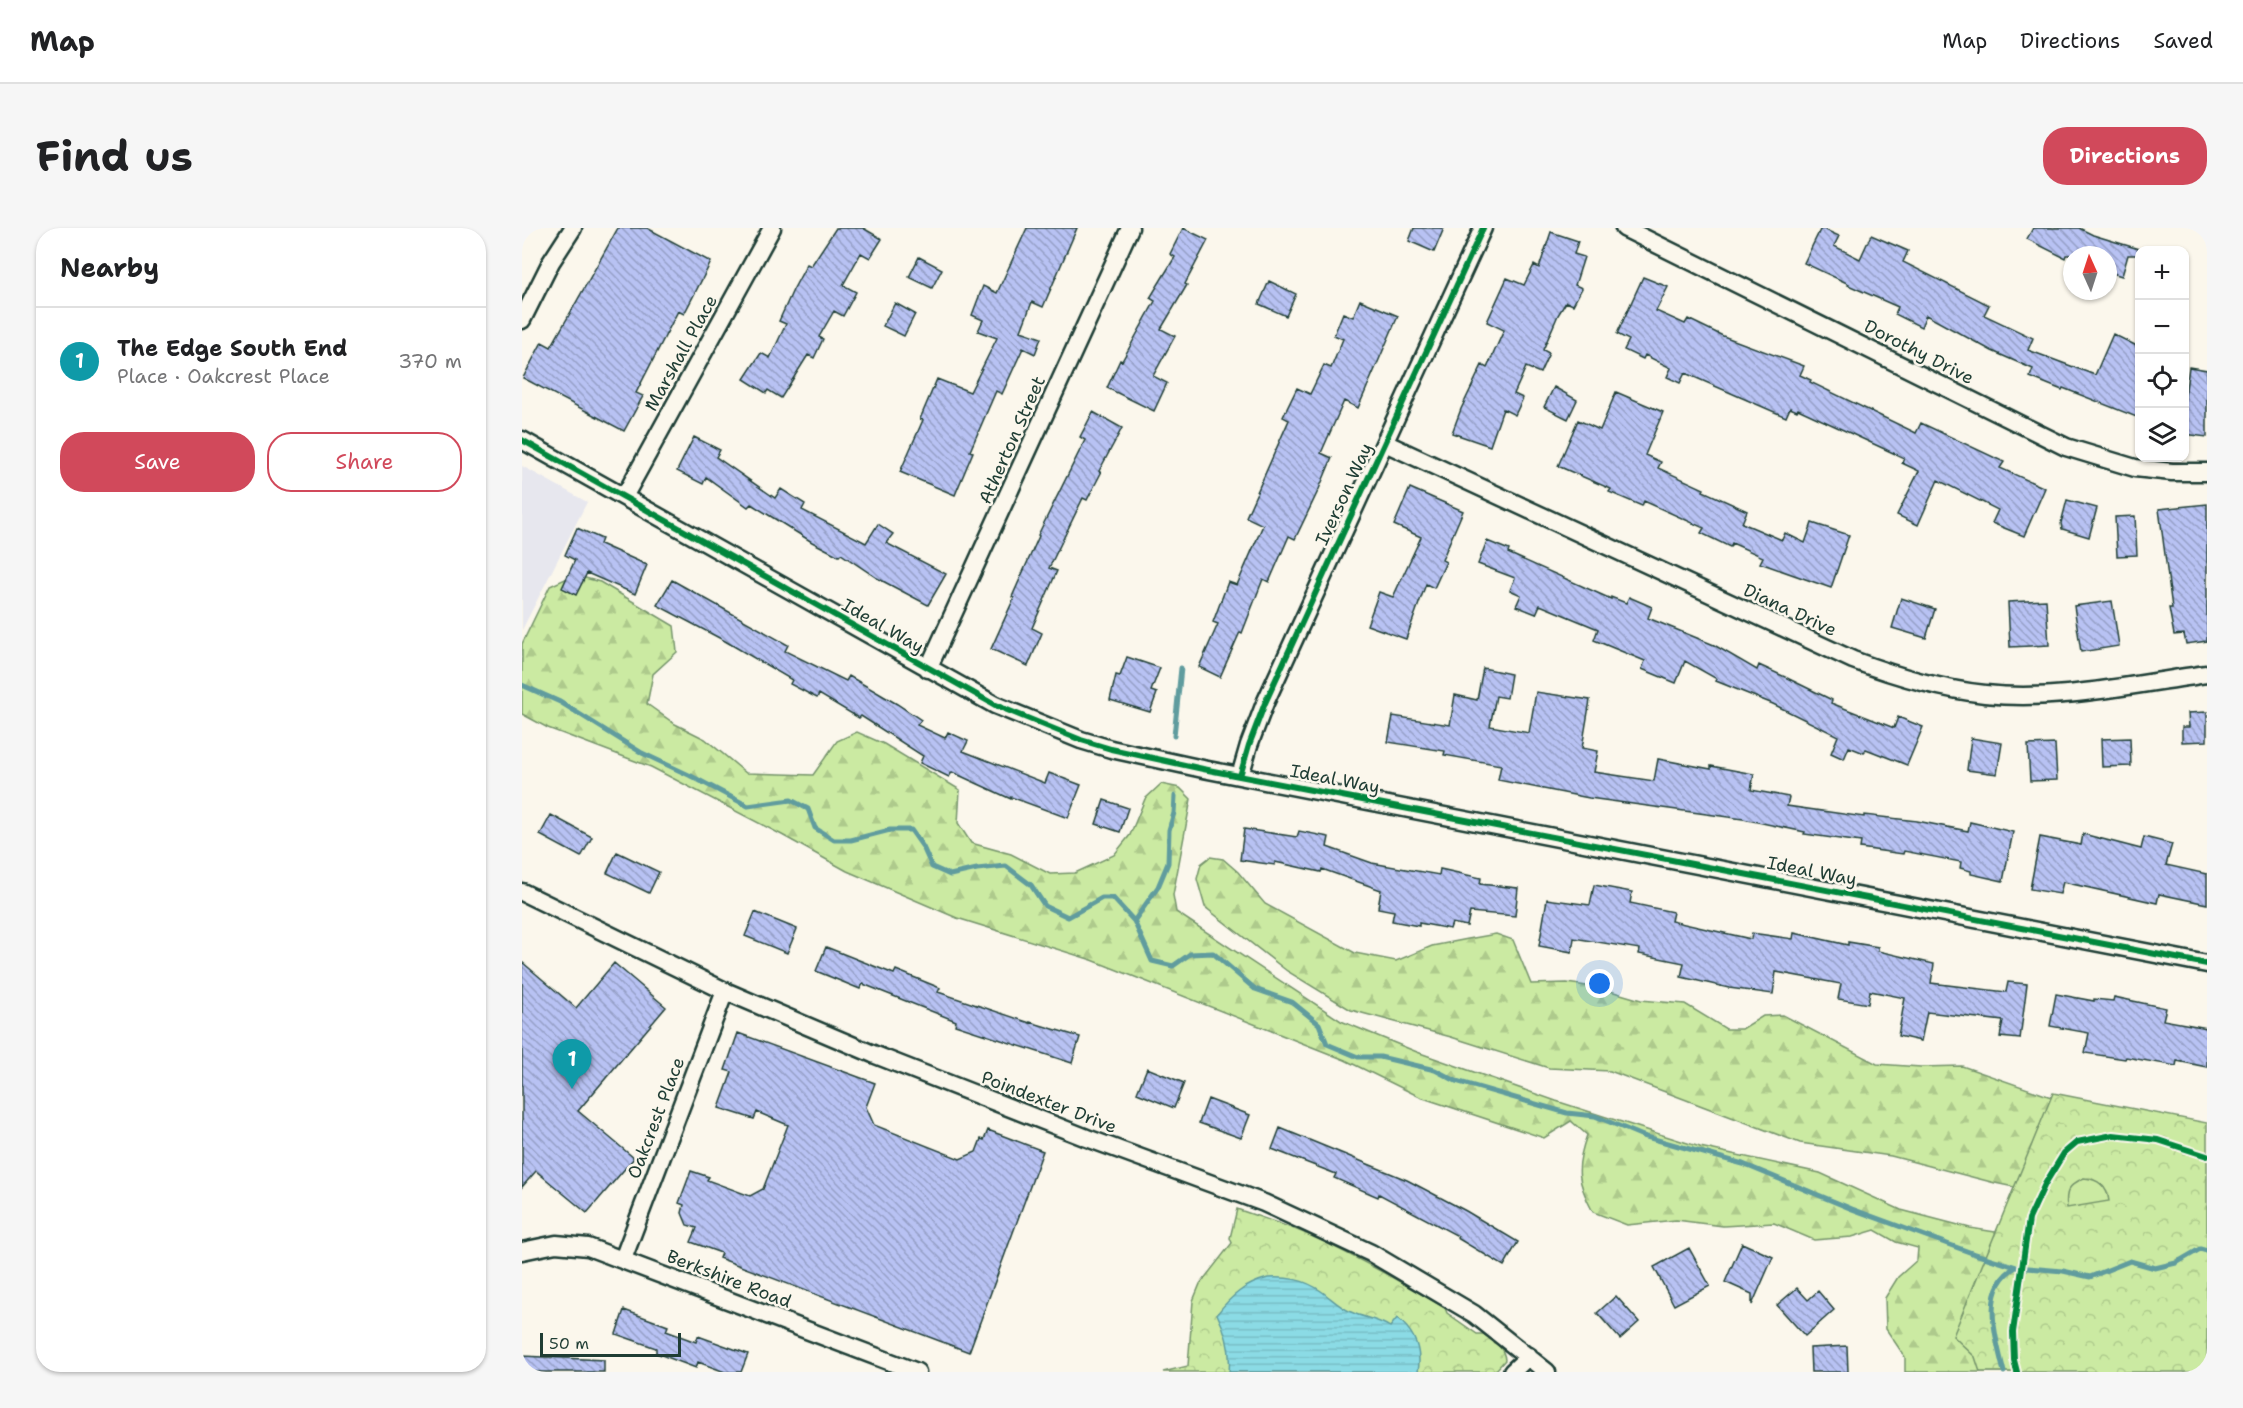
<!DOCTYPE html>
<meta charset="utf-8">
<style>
body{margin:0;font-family:"Shantell Sans",sans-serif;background:#f6f6f6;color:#202124}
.controls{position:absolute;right:18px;top:18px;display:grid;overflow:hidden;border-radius:12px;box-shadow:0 2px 4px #0004}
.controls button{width:54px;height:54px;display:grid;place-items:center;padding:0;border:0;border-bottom:2px solid #e0e0e0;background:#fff;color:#202124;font:30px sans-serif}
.compass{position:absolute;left:1541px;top:18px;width:54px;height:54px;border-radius:50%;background:#fff;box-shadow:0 2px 4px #0004;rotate:357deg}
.scale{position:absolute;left:18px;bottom:15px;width:141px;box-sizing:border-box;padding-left:6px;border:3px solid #1f3d34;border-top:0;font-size:16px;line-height:21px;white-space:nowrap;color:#1f3d34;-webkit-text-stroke:4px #fbf7ec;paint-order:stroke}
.you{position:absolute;left:1078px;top:756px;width:21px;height:21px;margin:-15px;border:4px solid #fff;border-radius:50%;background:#1a73e8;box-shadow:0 0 0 9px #1a73e833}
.badge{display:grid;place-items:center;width:39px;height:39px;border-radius:50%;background:#d1495b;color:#fff;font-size:20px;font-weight:700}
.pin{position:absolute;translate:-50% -50px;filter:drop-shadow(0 2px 3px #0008)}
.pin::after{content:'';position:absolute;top:32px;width:21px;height:18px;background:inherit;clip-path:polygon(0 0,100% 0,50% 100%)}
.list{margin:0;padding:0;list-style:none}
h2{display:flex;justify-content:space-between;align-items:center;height:78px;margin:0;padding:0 24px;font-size:26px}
h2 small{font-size:20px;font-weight:400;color:#757577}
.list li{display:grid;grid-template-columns:39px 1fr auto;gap:18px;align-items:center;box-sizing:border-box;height:108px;padding:0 24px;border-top:2px solid #e0e0e0}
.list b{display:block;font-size:22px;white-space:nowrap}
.list p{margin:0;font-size:20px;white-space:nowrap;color:#757577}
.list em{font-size:20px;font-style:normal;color:#757577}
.actions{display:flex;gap:12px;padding:18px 24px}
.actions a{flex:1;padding:14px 0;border:2px solid #d1495b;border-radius:24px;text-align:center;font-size:21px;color:#d1495b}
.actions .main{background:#d1495b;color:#fff}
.icon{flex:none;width:33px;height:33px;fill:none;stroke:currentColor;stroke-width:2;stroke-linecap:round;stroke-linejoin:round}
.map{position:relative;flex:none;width:1685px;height:1144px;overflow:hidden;border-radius:24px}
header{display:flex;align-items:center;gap:36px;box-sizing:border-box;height:84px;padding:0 30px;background:#fff;border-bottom:2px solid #e0e0e0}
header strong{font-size:28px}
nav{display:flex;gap:33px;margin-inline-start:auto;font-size:21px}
.intro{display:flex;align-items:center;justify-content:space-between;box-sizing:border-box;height:144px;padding:0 36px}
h1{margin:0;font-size:42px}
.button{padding:15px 27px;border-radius:24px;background:#d1495b;color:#fff;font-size:21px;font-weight:700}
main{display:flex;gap:36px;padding:0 36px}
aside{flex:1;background:#fff;border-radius:24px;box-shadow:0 2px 4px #0004}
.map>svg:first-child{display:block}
.built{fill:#e7e7ee}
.forest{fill:url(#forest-firs);stroke:#75946b;stroke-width:1.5}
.park{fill:url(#park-crowns);stroke:#75946b;stroke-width:1.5}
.pitch{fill:#cbeaa2;stroke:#75946b;stroke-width:1.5}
.water{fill:url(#water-rules);stroke:#609c9e;stroke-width:1.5}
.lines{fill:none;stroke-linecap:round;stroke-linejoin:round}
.stream{stroke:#609c9e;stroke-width:5}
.building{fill:url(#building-back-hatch);stroke:#1f3d34;stroke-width:1.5}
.street-casing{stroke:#1f3d34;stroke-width:21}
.street{stroke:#fbf7ec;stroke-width:16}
.cycleway-casing{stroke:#fbf7ec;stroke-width:10}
.cycleway{stroke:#00873e;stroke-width:6}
.labels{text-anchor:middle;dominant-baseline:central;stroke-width:5;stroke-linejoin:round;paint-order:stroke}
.street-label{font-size:18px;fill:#1f3d34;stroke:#fbf7ec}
</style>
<header>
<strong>Map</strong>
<nav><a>Map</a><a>Directions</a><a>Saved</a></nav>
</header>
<div class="intro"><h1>Find us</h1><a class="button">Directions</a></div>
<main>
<aside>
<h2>Nearby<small></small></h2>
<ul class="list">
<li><span class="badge" style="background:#0f9aa8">1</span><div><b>The Edge South End</b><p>Place · Oakcrest Place</p></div><em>370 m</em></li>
</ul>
<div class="actions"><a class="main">Save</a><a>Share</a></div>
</aside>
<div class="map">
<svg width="1685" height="1144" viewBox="0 0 1685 1144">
<defs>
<pattern id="forest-firs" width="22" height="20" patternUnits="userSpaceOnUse" patternTransform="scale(1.5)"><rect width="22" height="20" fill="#cbeaa2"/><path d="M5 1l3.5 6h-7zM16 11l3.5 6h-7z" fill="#aeca8c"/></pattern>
<pattern id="park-crowns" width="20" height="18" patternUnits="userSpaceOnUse" patternTransform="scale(1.5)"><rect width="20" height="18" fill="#cbeaa2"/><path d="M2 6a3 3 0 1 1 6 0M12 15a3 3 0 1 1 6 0" fill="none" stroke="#aeca8c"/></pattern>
<pattern id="water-rules" width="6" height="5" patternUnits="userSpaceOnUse" patternTransform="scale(1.5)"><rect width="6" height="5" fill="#8bdbe5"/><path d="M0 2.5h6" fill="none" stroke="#78bdc5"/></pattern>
<pattern id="building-back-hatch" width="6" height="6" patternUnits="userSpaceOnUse" patternTransform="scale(1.5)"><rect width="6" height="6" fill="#b8c2f3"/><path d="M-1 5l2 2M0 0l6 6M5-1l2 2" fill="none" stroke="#959fc6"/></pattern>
</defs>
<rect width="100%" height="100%" fill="#fbf7ec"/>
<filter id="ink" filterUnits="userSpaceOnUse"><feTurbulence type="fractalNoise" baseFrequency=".0167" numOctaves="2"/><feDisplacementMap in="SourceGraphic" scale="12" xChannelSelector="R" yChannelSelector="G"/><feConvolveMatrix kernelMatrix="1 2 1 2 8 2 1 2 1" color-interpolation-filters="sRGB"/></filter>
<g filter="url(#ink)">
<path class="built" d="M0 238 65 274 0 402Z"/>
<path class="forest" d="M52 347 78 354 152 398 155 424 131 446 125 476 153 496 183 511 224 545 291 547 315 513 335 504 362 516 438 562 436 595 449 615 489 626 528 646 553 645 592 627 608 607 623 571 639 556 658 560 669 571 651 667 654 684 819 793 895 824 1034 873 1178 919 1298 945 1379 982 1448 1000 1518 1011 1490 1144H1383V1129L1364 1101 1363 1070 1376 1049 1395 1032 1396 1020 1374 1014 1353 1002 1330 1009 1292 1012 1252 995 1201 998 1154 992 1105 997 1071 984C1055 954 1053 940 1065 907L1049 893 1022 910 898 869 823 832 570 732 435 690 325 643 260 607 129 539 26 500 0 486V416L28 358Z
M688 629 701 631 716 644 743 676 833 725 874 733 910 718 946 711 974 706 991 712 1009 756 1045 755 1078 760 1119 772 1163 776 1204 801H1220L1241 788 1261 787 1355 836 1399 839 1440 838 1535 871V968L1473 955 1369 928 1278 915 1088 843 1027 840 929 809 829 782 765 743 683 679 675 651 679 636Z"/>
<path class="park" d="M1531 865 1685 895V1144H1458L1453 1129 1431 1108Z
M715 981C737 989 758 995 780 1004 829 1025 876 1052 923 1080L925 1085 955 1106H961C971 1113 982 1118 983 1132L975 1141 969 1144H641L666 1138 671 1073 678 1056 710 1015 708 1010Z"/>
<path class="pitch" d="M1562 950C1577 951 1585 958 1587 973L1545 980C1543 964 1546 957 1562 950Z"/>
<path class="water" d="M746 1050C765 1049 782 1051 799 1063 809 1070 817 1079 829 1084 842 1090 856 1091 868 1099L875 1090C893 1104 900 1121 896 1144H707C709 1124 704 1104 695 1086 709 1068 723 1056 746 1050Z"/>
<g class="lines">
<path class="stream" d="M0 457 38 474 120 525 169 548 226 578 269 572 286 581 293 600 312 612H329L368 602H389L401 619 410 639 428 647 455 641 484 638 509 657 523 678 546 689 580 670H591L612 693 630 733 651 738 668 726 691 725 733 761 770 774 797 796 805 816 836 829H858L913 842 934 853 1045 885 1073 888 1121 908 1221 936 1330 981 1450 1025 1494 1039 1541 1043 1568 1049 1608 1033 1633 1040 1654 1035 1678 1021 1685 1023
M652 508 659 440
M612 693 636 659 646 635 647 602 652 585 653 568
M1482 1144C1474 1111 1457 1059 1494 1039"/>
</g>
<path class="building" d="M96 0H125L189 34 162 86 156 83 114 165 121 168 102 203 1 150 20 114 29 119Z
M314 0H341L360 11 348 30 339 25 321 57 334 64 321 88 312 83 297 109 301 111 292 130 286 127 259 170 246 162 244 165 222 151 239 125 248 130 264 96 257 93 271 62 285 36 289 38Z
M505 0H555L521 79 510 74 499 103 519 110 513 126 501 120 480 166 474 163 448 223 451 224 433 267 378 244 401 192 398 191 415 151 448 164 475 110 456 103 461 92 450 87 461 58 475 65Z
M661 0 686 12 663 56 665 57 639 101 653 108 631 148 645 155 632 183 585 160 598 132 600 133 633 73 628 70 653 29 648 26Z
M892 0H922L912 24 887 13Z
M1299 0 1317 8 1312 18 1338 31 1349 7 1386 23 1381 34 1467 77 1462 87 1511 110 1506 122 1573 147 1591 106 1617 119V190L1541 160 1540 162 1508 149 1511 141 1470 123 1404 87 1399 99 1373 86 1376 79 1326 57 1327 56 1282 35Z
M1511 0H1557L1571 7 1620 22H1617V27H1606L1600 48 1586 44V27H1544L1543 30 1505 11Z
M1029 4 1056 13 1052 26 1062 29 1053 57 1060 60 1051 77 1044 74 1036 87 1021 122 1027 125 1018 145 1004 139 992 166 1001 170 993 187 981 181 968 218 930 205 939 181 960 137 965 140 982 102 965 94 985 50 1002 57 1012 37 1017 40Z
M397 29 420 41 410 60 387 49Z
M1121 49 1146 59 1134 83 1163 96 1166 91 1201 108 1282 138 1278 147 1289 152 1288 154 1394 205 1399 195 1482 234 1478 240 1523 260 1502 308 1470 295 1476 282 1416 252 1396 297 1375 287 1397 243 1380 235 1382 230 1276 181 1275 183 1268 180 1264 189 1163 145 1158 155 1145 149 1149 140 1123 127 1121 131 1102 122 1107 112 1095 106Z
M747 53 774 66 764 88 737 76Z
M838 72 876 88 836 180 822 173 799 225 810 230 797 261 773 311 767 308 747 354 741 351 720 405 718 404 698 449 677 439 696 396 691 394 706 354 715 357 741 297 724 289 767 192 761 189 775 160 788 166 802 137 809 140 821 111 812 107 821 85 831 89Z
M373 75 393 86 382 108 361 98Z
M1667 139 1685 142V209L1662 206V176Z
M1032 159 1055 172 1046 191 1022 179Z
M1094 164 1141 184 1123 227 1139 234 1136 240 1182 261 1181 263 1225 283 1220 295 1260 312 1263 305 1283 315 1290 295 1327 307 1309 360 1238 335 1241 329 1210 315 1208 319 1179 305 1182 300 1122 273 1120 278 1087 264 1089 261 1036 238 1056 192 1078 202Z
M571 184 600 200 577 243 579 245 565 272 561 270 527 340 535 343 510 400 520 405 506 438 469 421 492 370 490 369 517 308 516 307 563 212 558 209Z
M172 209 198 222 194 229 253 270 259 261 283 276 280 282 344 315 356 296 371 306 364 315 424 346 406 377 355 350 319 326 317 328 290 314 229 276 226 279 184 249 181 256 155 243Z
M888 260 941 283 920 332 924 334 912 360 904 356 884 411 845 397 857 364 871 369 899 309 872 297Z
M1545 272 1575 280 1567 309 1540 301 1539 295Z
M1685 276V413L1664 416 1662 406 1652 407 1647 380H1650L1637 281Z
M1613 288 1615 327 1595 328 1593 289Z
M55 300 80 311 78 316 125 337 113 366 65 345 54 367 40 360 53 332 43 327Z
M965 313 987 322 986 325 1089 371V369L1104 375 1107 369 1130 379 1126 390 1192 417 1235 442 1237 437 1263 449 1310 472 1309 475 1372 500 1376 489 1401 499 1385 537 1344 521 1342 525 1327 519 1322 531 1309 525 1316 508 1251 476 1194 453 1195 451 1163 433 1154 455 1120 441 1123 433 1072 412 1076 401 1018 377 1014 386 994 378 999 367 988 362 993 350 956 336Z
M150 352 266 417 263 423 324 453 327 448 375 476 399 492 395 497 423 510 426 504 446 513 441 523 523 555 527 545 559 557 546 590 489 569V571L430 544 427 549 398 535 401 528 339 488 337 490 297 466 295 470 268 456 270 452 203 413 135 377Z
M1379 370 1413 381 1404 410 1370 400Z
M1524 372 1527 417 1488 419 1486 374Z
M1590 373 1597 418 1559 424 1552 378Z
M605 429 638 440 629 463 635 465 628 484 588 472 594 447 598 448Z
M961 440 989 446 985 470 974 468 968 498 1007 505 1014 464 1068 472 1060 520 1076 523 1072 544 1132 553 1136 531 1189 541V538L1232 546 1229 562 1267 569 1265 578 1342 589V587L1395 593 1446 603 1448 594 1491 604 1481 653 1449 646V643L1438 640 1439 634 1382 623 1381 626 1338 620 1339 614 1282 606 1283 604 1221 591 1067 570 976 552 979 537 922 527 923 523 866 514 871 488 928 497 933 467 955 472Z
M1685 484V513L1660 514V499H1667L1666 485Z
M1449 510 1480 515 1475 546 1445 542Z
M1608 510 1609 538 1580 539 1579 511Z
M1533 516 1535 552 1508 553 1506 517Z
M582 572 606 580 598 604 574 596Z
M29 587 70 609 59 629 18 607Z
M722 601 775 609 777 603 807 609 805 619 850 635 917 647 918 641 959 650 958 656 996 660 993 688 948 684 945 698 930 695 928 701 897 695V698L870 693 872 683 856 680 859 662 800 641 799 644 753 634V637L718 632Z
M1561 606 1619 621 1622 609 1650 616 1644 637 1685 646V676L1637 666 1635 675 1541 654 1538 666 1508 661 1518 609 1559 617Z
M95 624 137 644 127 665 85 645Z
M1072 657 1110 664 1108 675 1151 684 1149 693 1229 711 1230 705 1271 711 1272 705 1326 717V714L1356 719V723L1412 736 1409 755 1484 764 1486 754 1505 756 1498 811 1478 809 1481 793 1405 784 1399 813 1376 808 1383 770 1348 763 1346 776 1316 771 1319 756 1254 744 1251 766 1207 760 1159 749 1162 735 1117 726 1118 721 1052 710 1050 724 1017 718 1025 671 1068 677Z
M233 684 275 701 265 725 223 708Z
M304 719 372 746 374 742 418 760 416 764 508 795V794L558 809 550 835 433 797 434 793 341 756 338 761 294 743Z
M0 734 54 780 92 735 144 779 56 883 112 930 65 985 14 943 0 959Z
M1534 766 1572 773V771L1591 773 1592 769 1644 780 1641 792 1685 800V839L1655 833 1654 838 1604 829 1603 831 1563 825 1567 805 1528 798Z
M216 805 353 855 344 879 352 897 438 931 454 924 459 911 462 912 466 902 521 923 447 1124 197 1030 199 1025 169 1014 175 1000 165 997 160 985 162 977 157 975 169 943 187 949 185 952 228 968 241 961 266 897 235 884 232 891 197 880 210 844 203 842Z
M625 840 662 855 652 880 615 865Z
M686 871 728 887 719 910 677 895Z
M758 900 885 952 944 983 996 1014 982 1038 935 1010 936 1008 857 966 856 969 812 950 814 946 750 921Z
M1220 1015 1251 1029 1230 1077V1066L1203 1054Z
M1167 1020 1188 1058 1152 1077 1132 1039Z
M1275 1060 1286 1072 1296 1063 1312 1082 1283 1108 1255 1077Z
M1094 1068 1117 1094 1098 1111 1075 1085Z
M102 1082 146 1098 144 1103 174 1114 176 1108 226 1126 219 1144H203L176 1134 174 1140 134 1125V1120L94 1106Z
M1325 1118 1326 1144H1289L1288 1120Z
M0 1128 82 1132V1144H0Z"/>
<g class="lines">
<defs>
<path id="street" d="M1102 0 1544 219 1613 240 1650 244H1685
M0 92 29 34 51 0
M0 212 473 477 559 512 589 521 681 541 1685 736
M863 215 1331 432C1374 448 1417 461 1463 466 1536 474 1612 456 1685 446
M102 269 250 0
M406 441 608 0
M718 548 727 517 743 475 961 0
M0 664 203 763 351 826 565 910 742 975 849 1025 952 1086 1025 1144
M0 1023 34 1016 66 1019 395 1144
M101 1031 203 763
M990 1144 1007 1128"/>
</defs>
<use href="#street" class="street-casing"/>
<use href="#street" class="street"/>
<defs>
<path id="cycleway" d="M0 212 473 477 559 512 589 521 681 541 1685 736
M718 548 727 517 743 475 961 0
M1495 1144 1492 1132 1491 1104 1507 991 1523 956 1542 925 1555 914 1591 907 1636 912 1685 928"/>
</defs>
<use href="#cycleway" class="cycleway-casing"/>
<use href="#cycleway" class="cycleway"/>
</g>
</g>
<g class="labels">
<g class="street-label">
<text transform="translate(1397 124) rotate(27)">Dorothy Drive</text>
<text transform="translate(159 125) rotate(-61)">Marshall Place</text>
<text transform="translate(490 212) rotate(-66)">Atherton Street</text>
<text transform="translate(822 266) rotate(-65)">Iverson Way</text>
<text transform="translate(1268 382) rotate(25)">Diana Drive</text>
<text transform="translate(361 398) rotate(30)">Ideal Way</text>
<text transform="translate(813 551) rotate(11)">Ideal Way</text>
<text transform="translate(1290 643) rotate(11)">Ideal Way</text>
<text transform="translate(527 874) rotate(21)">Poindexter Drive</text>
<text transform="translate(134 890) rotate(-69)">Oakcrest Place</text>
<text transform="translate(207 1051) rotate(21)">Berkshire Road</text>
</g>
</g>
</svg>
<div class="controls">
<button>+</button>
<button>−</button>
<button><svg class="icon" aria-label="locate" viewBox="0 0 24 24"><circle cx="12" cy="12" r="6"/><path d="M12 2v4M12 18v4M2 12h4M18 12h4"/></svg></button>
<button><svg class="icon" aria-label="layers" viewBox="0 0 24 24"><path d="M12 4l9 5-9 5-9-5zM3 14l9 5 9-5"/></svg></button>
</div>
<svg class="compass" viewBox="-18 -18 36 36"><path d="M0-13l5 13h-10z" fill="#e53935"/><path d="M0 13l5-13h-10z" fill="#757577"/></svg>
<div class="scale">50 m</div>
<div class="you"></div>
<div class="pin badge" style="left:50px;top:861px;background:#0f9aa8">1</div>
</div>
</main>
